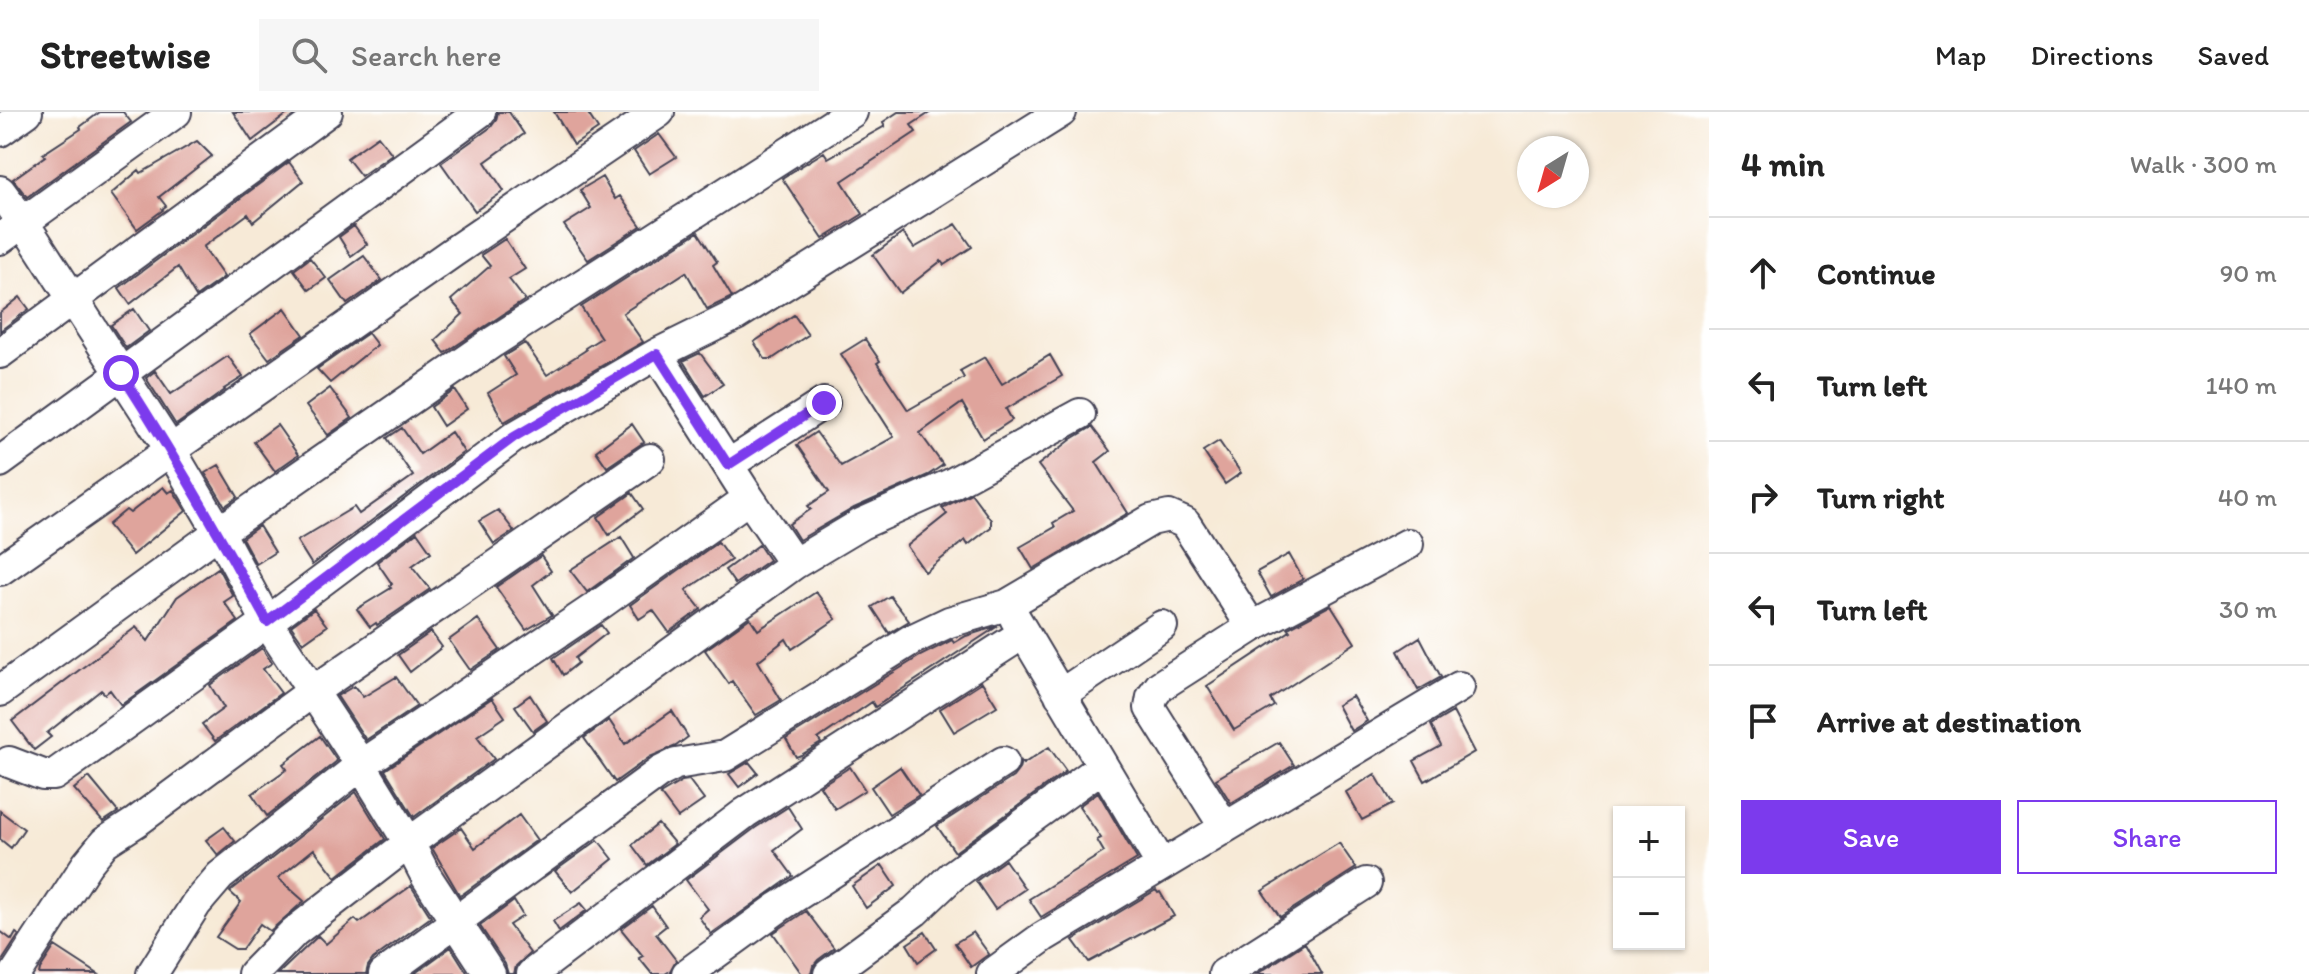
<!DOCTYPE html>
<meta charset="utf-8">
<style>
body{margin:0;font-family:Itim,sans-serif;background:#f6f6f6;color:#222}
.controls{position:absolute;right:24px;bottom:24px;display:grid;overflow:hidden;border-radius:0px;box-shadow:0 2px 6px #0004}
.controls button{width:72px;height:72px;display:grid;place-items:center;padding:0;border:0;border-bottom:2px solid #e0e0e0;background:#fff;color:#222;font:40px sans-serif}
.compass{position:absolute;left:1517px;top:24px;width:72px;height:72px;border-radius:50%;background:#fff;box-shadow:0 2px 6px #0004;rotate:217deg}
.stop{position:absolute;width:24px;height:24px;margin:-18px;border:6px solid #7c3aed;border-radius:50%;background:#fff}
.stop.end{background:#7c3aed;border-color:#fff;box-shadow:0 2px 8px #0008}
.list{margin:0;padding:0;list-style:none}
h2{display:flex;justify-content:space-between;align-items:center;height:104px;margin:0;padding:0 32px;font-size:34px}
h2 small{font-size:26px;font-weight:400;color:#767676}
.list li{display:grid;grid-template-columns:52px 1fr auto;gap:24px;align-items:center;box-sizing:border-box;height:112px;padding:0 32px;border-top:2px solid #e0e0e0}
.list b{display:block;font-size:30px;white-space:nowrap}
.list em{font-size:26px;font-style:normal;color:#767676}
.actions{display:flex;gap:16px;padding:24px 32px}
.actions a{flex:1;padding:18px 0;border:2px solid #7c3aed;border-radius:0px;text-align:center;font-size:28px;color:#7c3aed}
.actions .main{background:#7c3aed;color:#fff}
.icon{flex:none;width:44px;height:44px;fill:none;stroke:currentColor;stroke-width:2;stroke-linecap:round;stroke-linejoin:round}
.map{position:relative;flex:none;width:1709px;height:862px;overflow:hidden}
header{display:flex;align-items:center;gap:48px;box-sizing:border-box;height:112px;padding:0 40px;background:#fff;border-bottom:2px solid #e0e0e0}
header strong{font-size:38px}
nav{display:flex;gap:44px;margin-inline-start:auto;font-size:28px}
.search{width:560px;height:72px;background:#f6f6f6;display:flex;align-items:center;gap:20px;box-sizing:border-box;padding:0 28px;border-radius:0px;color:#767676;font-size:30px}
main{display:flex}
aside{flex:1;background:#fff}
.map>svg:first-child{display:block}
.building{fill:#dfa49c}
.lines{fill:none;stroke-linecap:round;stroke-linejoin:round}
.minor-casing{stroke:#424052;stroke-width:34}
.minor{stroke:#fff;stroke-width:30}
.route{stroke:#7c3aed;stroke-width:10}
</style>
<header>
<strong>Streetwise</strong>
<div class="search"><svg class="icon" aria-label="search" viewBox="0 0 24 24"><circle cx="10" cy="10" r="6"/><path d="M15 15l6 6"/></svg>Search here</div>
<nav><a>Map</a><a>Directions</a><a>Saved</a></nav>
</header>
<main>
<div class="map">
<svg width="1709" height="862" viewBox="0 0 1709 862">
<rect width="100%" height="100%" fill="#fff"/>
<filter id="ink" filterUnits="userSpaceOnUse"><feTurbulence type="fractalNoise" baseFrequency=".0125" numOctaves="2"/><feDisplacementMap in="SourceGraphic" scale="16" xChannelSelector="R" yChannelSelector="G"/><feConvolveMatrix kernelMatrix="1 2 1 2 8 2 1 2 1" color-interpolation-filters="sRGB"/></filter>
<filter id="wash" filterUnits="userSpaceOnUse"><feTurbulence type="fractalNoise" baseFrequency=".006" numOctaves="4" result="noise"/><feDisplacementMap in="SourceGraphic" scale="32" xChannelSelector="R" yChannelSelector="G"/><feGaussianBlur stdDeviation="1.8" result="paint"/><feColorMatrix in="noise" values="0 0 0 0 0 0 0 0 0 0 0 0 0 0 0 0 0 1.4 0 .05"/><feComposite in="paint" operator="in"/></filter>
<g filter="url(#wash)">
<rect width="100%" height="100%" fill="#f7ead7"/>
<g id="blocks">
<path class="building" d="M100 0H123L131 10 27 85 13 67 45 44 43 42 81 17 80 15Z
M233 0H290L252 29Z
M498 0H509L524 22 485 50 504 79 475 99 441 51 491 15 496 8Z
M554 0H587L598 17 574 33Z
M898 0H931L911 13 916 20 842 69 863 102 823 127 782 66 824 40 828 46 885 14 883 10Z
M659 22 676 45 649 62 634 39Z
M378 24 392 42 361 64 347 46Z
M197 29 212 44 159 85 166 94 162 97 163 98 137 117 111 82 139 58 141 61Z
M289 50 303 69 253 110 248 102 203 135 224 165 196 185 178 155 130 192 119 176Z
M602 65 615 87 620 84 641 114 588 148 564 113 591 96 580 78Z
M956 112 972 135 944 153 941 149 900 181 873 143 903 121 914 136Z
M354 114 367 132 351 144 339 125Z
M698 120 717 150 713 153 732 185 707 197 686 160 623 201 643 230 504 310 488 281 516 263 504 244 525 231 547 263 586 238 585 236 601 226 581 195Z
M505 127 525 157 509 167 525 188 445 241 435 228 463 202 451 188 490 154 481 143Z
M364 144 382 168 347 192 330 168Z
M310 146 326 166 309 178 294 158Z
M20 185 29 197 0 219V201Z
M285 196 304 223 269 247 250 222Z
M134 197 149 219 126 236 111 213Z
M794 203 808 223 772 247H765L754 230Z
M368 221 377 233 330 271 317 257Z
M865 227 880 249 877 251 908 298 964 266 960 259 985 245 1002 272 1050 243 1062 264 1006 297 1012 308 983 327 962 291 920 321 943 353 928 363 854 396 799 428 789 412 811 397 808 394 829 380 797 333 816 320 841 354 894 325 841 242Z
M700 241 723 272 705 284 683 249Z
M228 244 243 265 224 277 225 278 176 313 146 266 155 259 171 282Z
M330 276 352 306 328 323 306 294Z
M455 278 467 297 443 314 431 295Z
M632 312 644 330 607 355 596 339Z
M277 313 298 343 275 359 254 330Z
M1092 315 1110 339 1096 350 1128 401 1033 457 1020 435 1055 415 1053 411 1073 399 1038 353 1072 327Z
M402 316 420 342 451 320 464 340 312 453 297 429 354 395 359 402 413 364 387 326Z
M1219 329 1241 361 1225 372 1203 339Z
M219 353 238 385 225 394 205 361Z
M163 375 168 381 173 378 186 399 132 443 108 413 126 398 130 401Z
M632 381 643 397 609 423 598 405Z
M971 381 991 408V415L968 433 965 428 925 460 907 434 947 402 942 396Z
M498 398 514 419 494 432 479 409Z
M259 414 275 440 256 452 242 426Z
M417 420 431 440 412 454 430 477 377 513 376 511 370 515 357 497 391 476 389 474 392 472 377 450Z
M621 425 634 446 587 480 570 458Z
M718 430 731 448 686 478 701 497 669 520 653 498 639 507 630 493Z
M759 433 769 448 735 472 725 458Z
M1289 442 1303 467 1271 485 1257 460Z
M541 444 551 459 533 473 552 503 526 518 496 475Z
M218 456 233 484 224 490 238 509 121 593 110 578 105 582 101 578 47 621 51 625 34 638 12 609 136 515 148 529 177 485Z
M816 480 836 507 792 537 786 527 758 549 781 588 756 603 732 569 729 572 705 538 750 506 758 518Z
M890 484 909 509 889 521 872 495Z
M1331 493 1355 531 1270 587 1274 594 1234 618 1207 574 1290 519 1288 516Z
M314 497 327 514 303 531 291 514Z
M478 507 500 538 470 558 449 528Z
M601 513 607 521 575 546 578 551 563 563 553 546Z
M998 514 875 595 872 590 818 627 821 631 801 643 796 645 786 627 920 544 952 528 954 531 966 524Z
M431 520 442 535 410 560 398 543Z
M1420 525 1441 565 1418 578 1398 539Z
M262 536 272 551 263 557 281 581 215 629 202 612 224 596 210 573Z
M396 565 417 594 366 628 337 584 354 574 363 585Z
M982 570 997 594 954 620 940 597Z
M530 583 547 609 533 619 515 594Z
M1352 584 1367 609 1351 619 1337 593Z
M492 586 505 605 477 624 494 647 414 705 385 658Z
M672 599 688 625 676 634 650 645 615 670 584 626 609 608 625 632Z
M1453 600 1474 640 1425 669 1414 649 1441 634 1431 613Z
M320 624 337 649 267 704 252 682 287 657 283 652Z
M1279 630 1294 653 1231 691 1216 667Z
M1049 635 1066 659 955 740 937 714 1013 665 1019 657 1021 649 1023 652Z
M749 650 758 661 739 675 729 662Z
M850 655 865 678 835 697 820 674Z
M900 655 919 683 889 702 871 675Z
M1375 662 1393 692 1362 708 1346 680Z
M89 665 118 700 103 710 74 677Z
M689 668 704 688 678 706 660 682 682 669Z
M356 680 385 727 336 765 314 737 278 766 304 789 270 819 260 812 242 837H235L216 825 241 790 230 780 233 777Z
M1098 680 1137 747 1041 805 1029 787 1104 740 1097 728 1101 726 1079 694Z
M788 695 802 717 774 738 793 764 711 822 699 805 708 797 686 768 755 716Z
M0 699 24 717 11 736 0 727Z
M519 703 537 728 460 784 432 736 461 716 475 736Z
M658 712 675 732 647 753 632 733Z
M224 715 235 729 218 743 206 728Z
M598 728 613 747 572 780 555 759Z
M1339 731 1356 756 1280 805 1262 779Z
M1005 748 1025 777 995 797 976 769Z
M882 753 896 774 866 796 852 774Z
M411 774 431 805 373 847 368 854 366 862H278L318 824 326 832 355 807 359 811Z
M1156 778 1158 781 1160 780 1174 804 1089 850 1073 828Z
M514 789 523 804 509 813 530 841 516 854 514 862H508L505 852 480 814Z
M581 791 587 798 559 819 553 809Z
M652 794 666 814 656 822 676 848 670 859 665 862H652L639 846 643 844 621 817Z
M806 799 834 836 818 848 813 854 811 862H802L773 821Z
M0 819 12 828 16 821 19 823 0 852Z
M925 820 936 837 918 850 907 832Z
M973 820 989 842 971 855 955 831Z
M1305 831 1322 862H1257Z
M55 834 98 862H39L40 857Z
M451 835 468 862H414Z"/>
</g>
</g>
<g filter="url(#ink)">
<use href="#blocks" fill-opacity="0" stroke="#424052" stroke-width="2"/>
<g class="lines">
<defs>
<path id="minor" d="M0 19 27 0
M0 79 23 110 170 337 219 420 267 510 361 653 409 731 426 764 490 862
M0 127 176 0
M0 241 327 0
M657 242 749 386 794 452
M0 350 480 0
M728 353 824 291
M0 458 453 140 659 0
M1015 506 1161 752
M0 579 219 420 493 230 852 0
M1060 583 1162 514
M9 650 43 663H54L267 510 514 325 657 242 736 203 1061 0
M1224 714 1150 596 1152 585 1160 574 1252 515 1408 432
M15 862 87 752 105 730 136 710 312 580 650 347
M152 862 196 792 220 764 361 653 599 493 749 386
M253 862 294 820 409 731 794 452 861 412 951 372 1080 302
M384 862 660 660 676 652 725 644 911 528 949 510 1007 493 1151 408 1169 404 1185 411 1252 515
M532 862 745 701 1024 521
M687 862 779 795 1003 650
M829 862 915 799 952 764 1102 655
M992 862 1043 825 1459 575
M1224 862 1366 771"/>
</defs>
<use href="#minor" class="minor-casing"/>
<use href="#minor" class="minor"/>
</g>
</g>
<g class="lines" filter="url(#ink)">
<path class="route" d="M121 261C173 342 221 424 267 510L514 325 657 242 728 353 824 291"/>
</g>
</svg>
<div class="controls">
<button>+</button>
<button>−</button>
</div>
<svg class="compass" viewBox="-18 -18 36 36"><path d="M0-13l5 13h-10z" fill="#e53935"/><path d="M0 13l5-13h-10z" fill="#767676"/></svg>
<div class="stop" style="left:121px;top:261px"></div>
<div class="stop end" style="left:824px;top:291px"></div>
</div>
<aside>
<h2>4 min<small>Walk · 300 m</small></h2>
<ul class="list">
<li><svg class="icon" aria-label="ahead" viewBox="0 0 24 24"><path d="M12 20V5M6 11l6-6 6 6"/></svg><div><b>Continue</b></div><em>90 m</em></li>
<li><svg class="icon" aria-label="left" viewBox="0 0 24 24"><path d="M17 20v-9H6M10 6l-5 5 5 5"/></svg><div><b>Turn left</b></div><em>140 m</em></li>
<li><svg class="icon" aria-label="right" viewBox="0 0 24 24"><path d="M7 20v-9h11M14 6l5 5-5 5"/></svg><div><b>Turn right</b></div><em>40 m</em></li>
<li><svg class="icon" aria-label="left" viewBox="0 0 24 24"><path d="M17 20v-9H6M10 6l-5 5 5 5"/></svg><div><b>Turn left</b></div><em>30 m</em></li>
<li><svg class="icon" aria-label="arrive" viewBox="0 0 24 24"><path d="M6 21V4h12l-3 4 3 4H6"/></svg><div><b>Arrive at destination</b></div></li>
</ul>
<div class="actions"><a class="main">Save</a><a>Share</a></div>
</aside>
</main>
